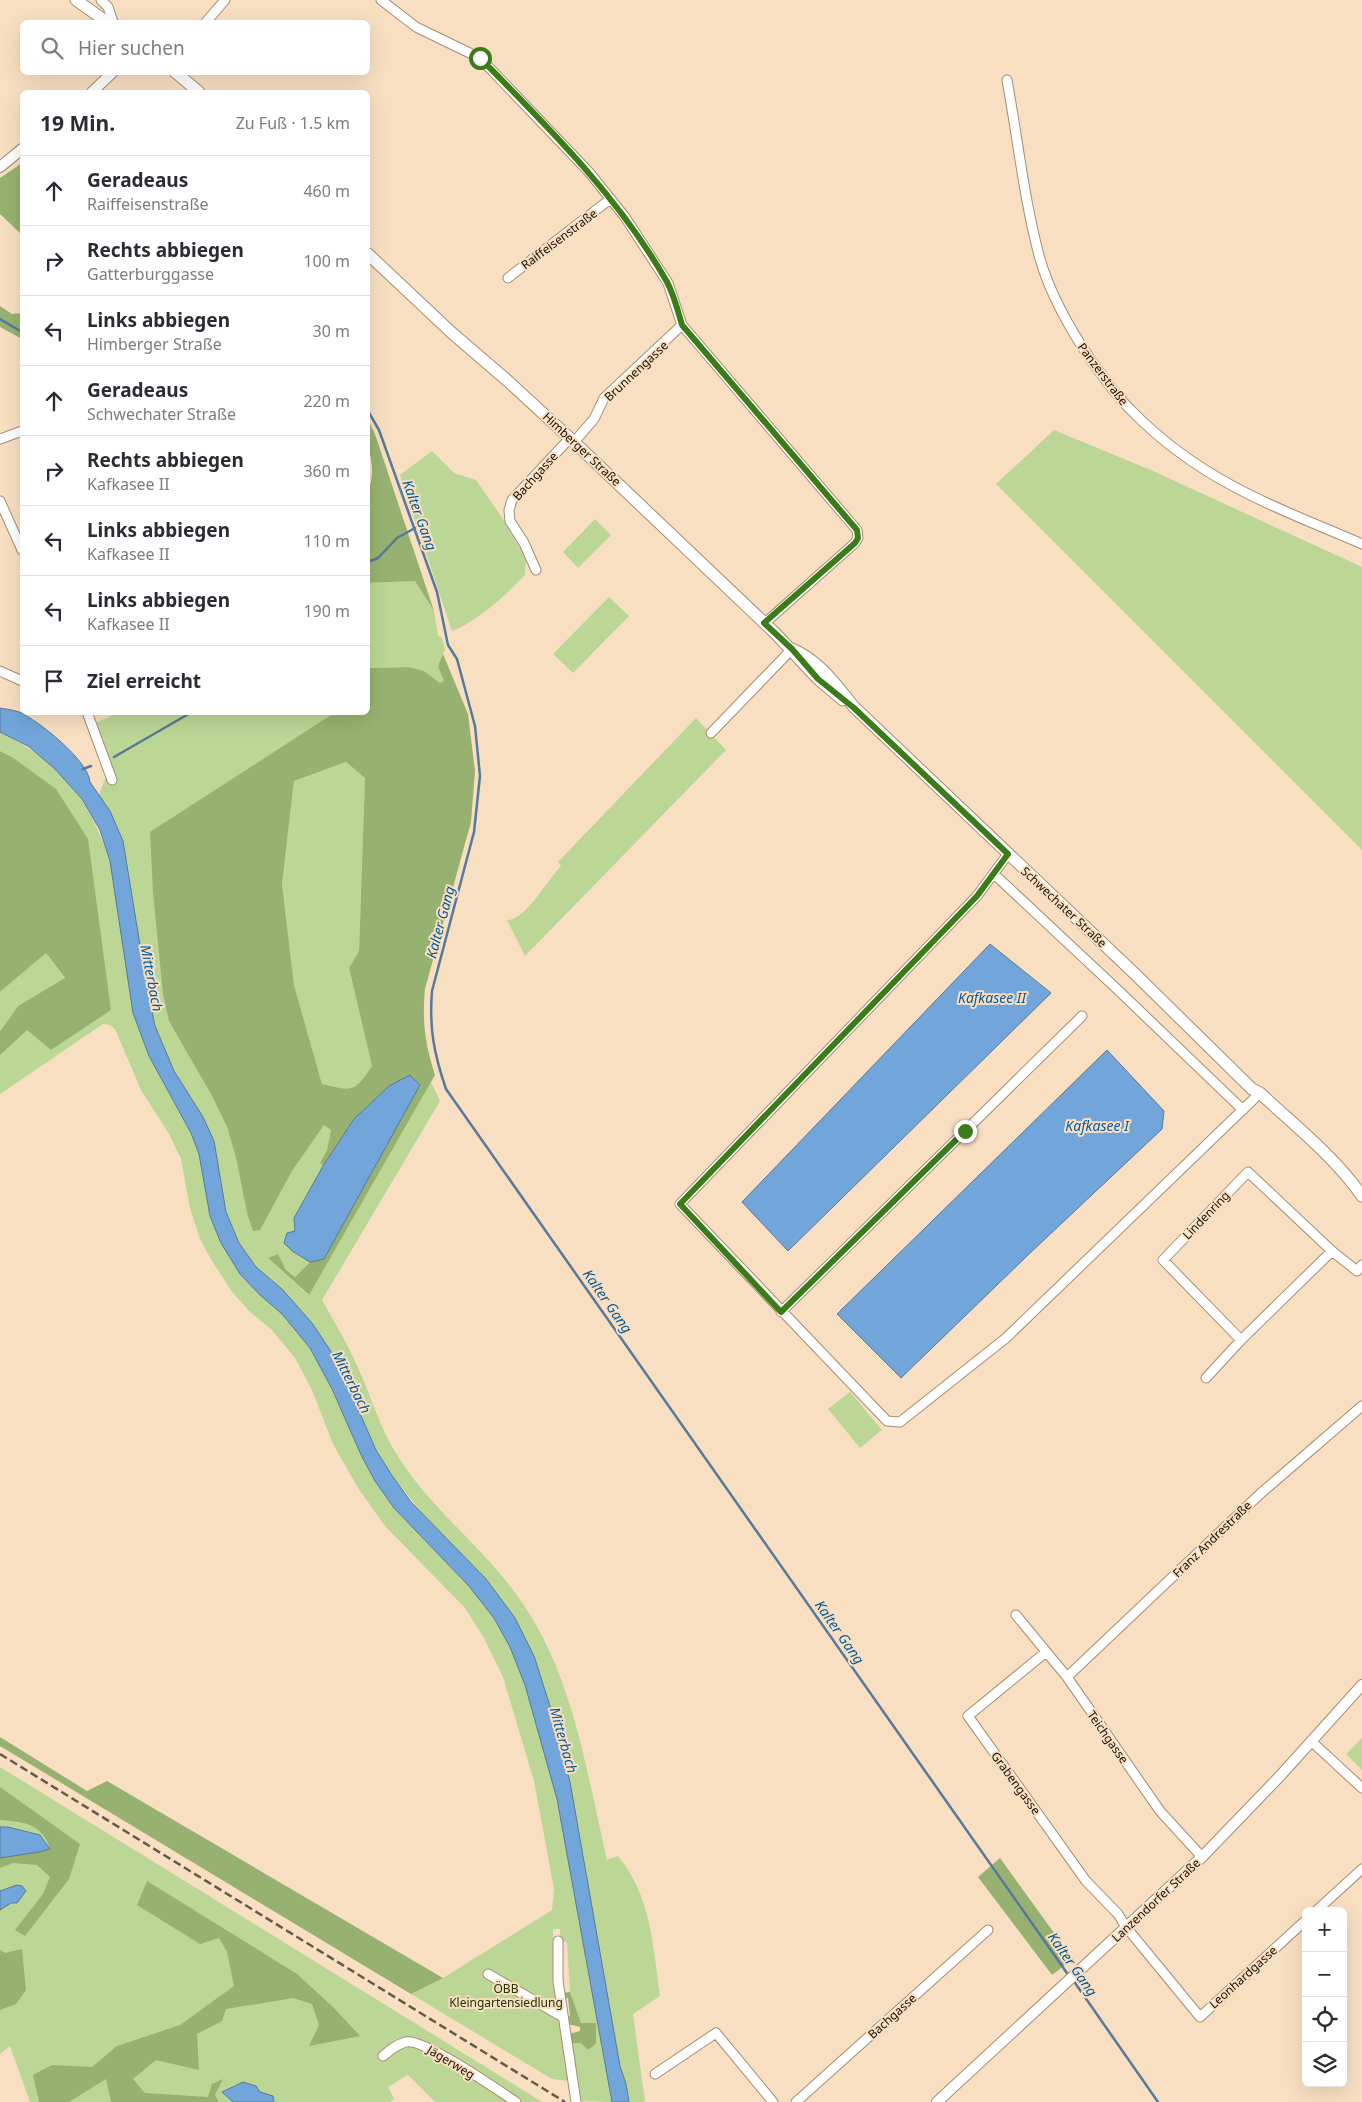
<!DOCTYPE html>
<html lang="de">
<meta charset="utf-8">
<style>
body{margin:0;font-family:"Noto Sans",sans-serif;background:#f2f2f3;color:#2b2b33}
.controls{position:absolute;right:15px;bottom:15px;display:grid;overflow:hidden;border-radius:8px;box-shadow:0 5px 20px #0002}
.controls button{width:45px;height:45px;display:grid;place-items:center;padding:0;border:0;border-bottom:1px solid #e1e1e2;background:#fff;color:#2b2b33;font:25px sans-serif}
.stop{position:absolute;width:15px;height:15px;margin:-11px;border:4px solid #3b7b18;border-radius:50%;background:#fff}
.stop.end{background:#3b7b18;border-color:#fff;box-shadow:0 1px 5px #0008}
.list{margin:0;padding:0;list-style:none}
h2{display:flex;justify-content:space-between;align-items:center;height:65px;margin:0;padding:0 20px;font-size:21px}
h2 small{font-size:16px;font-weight:400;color:#7c7c81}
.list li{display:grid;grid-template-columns:32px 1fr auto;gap:15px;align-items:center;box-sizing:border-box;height:70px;padding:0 20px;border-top:1px solid #e1e1e2}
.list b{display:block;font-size:19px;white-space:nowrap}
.list p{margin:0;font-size:16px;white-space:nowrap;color:#7c7c81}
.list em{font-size:16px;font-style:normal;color:#7c7c81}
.icon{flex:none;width:28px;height:28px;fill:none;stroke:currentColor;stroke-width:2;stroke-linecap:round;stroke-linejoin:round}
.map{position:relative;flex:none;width:1362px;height:2102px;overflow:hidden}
.search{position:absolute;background:#fff;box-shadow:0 5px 20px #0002;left:20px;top:20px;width:350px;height:55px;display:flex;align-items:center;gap:12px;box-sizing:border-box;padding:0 18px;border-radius:8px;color:#7c7c81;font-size:19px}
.panel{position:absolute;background:#fff;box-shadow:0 5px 20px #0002;left:20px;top:90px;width:350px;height:625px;border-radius:8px}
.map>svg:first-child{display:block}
.green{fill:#bbd695}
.forest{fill:#97b270;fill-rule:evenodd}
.water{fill:#72a6da;stroke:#57799a}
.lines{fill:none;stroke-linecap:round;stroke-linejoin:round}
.stream{stroke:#57799a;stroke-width:2.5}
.minor-casing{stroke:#a48d72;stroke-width:11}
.tertiary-casing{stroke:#a48d72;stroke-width:12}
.secondary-casing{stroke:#a48d72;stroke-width:13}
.minor{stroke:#fff;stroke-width:9}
.tertiary{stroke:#fff;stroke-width:10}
.secondary{stroke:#fff;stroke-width:11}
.rail{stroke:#675948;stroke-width:2.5;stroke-dasharray:8 4;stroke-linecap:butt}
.route{stroke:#3b7b18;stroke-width:6}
.labels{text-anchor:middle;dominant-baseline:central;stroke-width:4;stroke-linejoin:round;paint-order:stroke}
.street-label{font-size:12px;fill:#181006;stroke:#f8dfc2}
.park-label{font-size:12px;fill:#253503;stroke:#f8dfc2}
.water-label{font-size:14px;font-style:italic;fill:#035a98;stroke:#f8dfc2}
</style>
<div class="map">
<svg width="1362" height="2102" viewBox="0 0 1362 2102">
<rect width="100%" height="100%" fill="#f8dfc2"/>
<path class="green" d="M1054 430 1153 471 1362 567V850L996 484Z
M432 451 454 473 476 480 503 519 526 558 525 575C506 595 478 621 452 631L400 475Z
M595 519 611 535 578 568 563 552Z
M415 581 434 611 438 635 442 638 445 649 438 666 445 681 440 683 424 671 408 667 368 668V583Z
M609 597 629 616 573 673 553 654Z
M120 712 334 713 151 832 211 1094 227 1127 236 1158 247 1213 292 1171 324 1124 331 1130 327 1150 320 1163 323 1166 294 1218 295 1231 292 1251 310 1262 295 1277 286 1270 278 1254 268 1258 308 1295 431 1082 440 1101 322 1300C335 1323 349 1346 359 1370 371 1396 379 1425 394 1450 426 1505 479 1543 516 1594 573 1671 586 1770 607 1860L618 1856C651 1896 653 1946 660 1996L633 2014 645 2102H629L626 2084 620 2066 570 1782 551 1709 534 1656 391 1474 376 1450 312 1323 282 1289 256 1267 239 1243 226 1212 214 1141 203 1117 174 1071 155 1026 110 811 99 795 105 779 112 772 93 724Z
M696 718 726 750 525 956 507 920C524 922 549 878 561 866L558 862Z
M0 732C61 763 88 797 110 861L149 1056 191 1133 199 1154 210 1216 240 1274 260 1295 282 1314 310 1348 332 1389 362 1457 375 1481 394 1508 468 1585 494 1618 510 1647 525 1685 557 1799 612 2102 578 2101 571 2043H581L588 2050 596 2044V2023H581L570 1992 567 1942H560V1929H553L554 1989 570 2081 552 2079 411 1994 443 1978 552 1910 554 1889 534 1781 503 1677 484 1638 465 1608 385 1526 358 1488 333 1444 312 1390 295 1358 272 1330 249 1311 233 1293 212 1261 200 1239 190 1208 181 1159 169 1134 141 1090 115 1029 110 1025 103 1024 0 1094V1055L27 1029 36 1038 111 1010 12 757 0 751Z
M346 762 365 778 359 951 349 968 372 1066C354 1093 353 1091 322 1084L294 985 282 884 294 781Z
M46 953 65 979 18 1006 0 1030V992Z
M850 1392 882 1430 860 1448 828 1409Z
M1362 1738V1770L1346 1754Z
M0 1767 528 2093 542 2102H435L408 2075 388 2087 394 2099 390 2102H30L10 2046 0 2054Z"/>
<path class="forest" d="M22 163V235L0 214V178Z
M0 306 12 314 22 313V339L0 327Z
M368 419 376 437 434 611 415 581 368 583V491C374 476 373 463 368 448 365 440 367 428 368 419Z
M443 654 468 714 475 771 471 822 425 989C422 1021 425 1044 435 1075L309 1295 268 1258 278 1254 286 1270 295 1277 310 1262 324 1259 354 1119 323 1166 320 1163 327 1150 331 1130 324 1125 292 1171 260 1230 253 1231 247 1213 236 1158 227 1127 211 1094 169 1021 163 994 153 892 150 832 334 713 368 712V668L408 667 424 671 440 683 444 681 438 666ZM346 762 365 778 359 951 349 968 372 1066C354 1093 353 1091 322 1084L294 985 282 884 294 781Z
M0 751 12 757 56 789 88 839 111 1010 51 1050 27 1030 0 1055V1031L18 1006 65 978 46 953 0 992Z
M0 1737 87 1791 107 1781 443 1978 411 1994 0 1746Z
M0 1787 80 1844 69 1879 25 1936 15 1930 43 1894 50 1877 37 1865 13 1863 0 1868V1858L39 1852 50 1849C42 1823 24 1822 0 1820Z
M1000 1858 1073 1959 1052 1975 978 1877Z
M147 1881 297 1974 334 2008 360 2036 309 2046 319 2025 312 2004 293 1998 226 2009 222 2021 197 2034 199 2070 156 2060 133 2079 145 2093 208 2097 212 2084 223 2079 215 2095 219 2102H111L106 2079 69 2102H39L33 2075 52 2065 92 2067 117 2046 180 2025 234 1986 227 1952 219 1938 200 1944 137 1905Z
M22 1949 26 1990 16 2004 0 2010V1950L5 1953Z
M570 1992 581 2023H596V2044L588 2050 581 2043H571L569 2034 580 2031V2027L568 2024 565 2017 570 2016 568 1998 563 1999 562 1993Z"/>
<path class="water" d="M0 708C6 709 13 710 19 712 38 720 89 761 90 782L110 811 123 841 146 982 155 1026 174 1071 203 1117 214 1141 226 1212 239 1243 256 1267 282 1289 312 1323 336 1359 376 1450 391 1474 411 1502 486 1579 515 1618 534 1656 551 1709 570 1782 620 2066 626 2084 629 2102H612L557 1799 525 1685 510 1647 494 1618 468 1585 394 1508 375 1481 362 1457 332 1389 310 1348 282 1314 260 1295 240 1274 221 1243 210 1216 199 1154 191 1133 149 1056 133 1013 110 861 100 830 82 799 55 769 28 746 0 732Z
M990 944 1051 993 788 1251 742 1202Z
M1107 1050 1164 1111 1162 1129 1028 1255 901 1378 837 1314Z
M410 1075 420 1085 324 1259 310 1262 292 1251 284 1243 287 1233 295 1231 294 1218 323 1166 354 1119 389 1086Z
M0 1827H8L40 1835 50 1849 39 1852 0 1858Z
M17 1885 22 1886 26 1891 17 1903H11L0 1910V1891Z
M243 2082 256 2086 260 2092 273 2096 274 2102H233L222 2092Z"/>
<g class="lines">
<path class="stream" d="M0 319 22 332
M368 411 379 430 437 592 448 645 457 659 475 726 480 776 474 832 432 991C429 1028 434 1054 446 1089L1069 1976
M368 562 378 558 397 538 415 528
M114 757 192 712
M83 769 91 766
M1073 1980 1158 2102"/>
<defs>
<path id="minor" d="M101 0 108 7 113 22
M381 0 416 27 480 58 589 172 625 217 668 283 682 325 857 530 858 538 855 543 765 623
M206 22 225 0
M1007 80C1018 140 1024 200 1040 259 1051 297 1071 331 1093 363 1105 379 1116 396 1131 410 1160 440 1194 465 1231 485 1272 508 1319 525 1362 544
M508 278 609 200
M0 439 22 431
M574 442 594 419 604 398 682 325
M0 501 22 550
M536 570 524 543 510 521 509 510 512 500 570 438
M0 671 22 681
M87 712 112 780
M711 733 792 649
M1008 854 977 896 680 1204 887 1421 900 1422 1006 1338 1260 1093
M994 874 1118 990 1243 1110
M1332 1251 1241 1340 1163 1260 1248 1172 1332 1251 1357 1271 1362 1265
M781 1312 1082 1016
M1206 1378 1241 1340
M1016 1615 1067 1677 1160 1811 1202 1857
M1046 1652 968 1716 1086 1881 1118 1914 1126 1927 1200 2017 1306 1920
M1067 1677 1260 1494 1362 1406
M1311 1741 1362 1788
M1316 1911 1362 1869
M558 1941V1981L576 2102
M488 1974 563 2017
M383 2056C390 2050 397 2044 406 2042 423 2038 498 2090 516 2102
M655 2074 716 2033 773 2102
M796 2102 988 1930"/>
<path id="tertiary" d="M92 92 113 72
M0 167 22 149
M937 2102 1202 1857 1280 1776 1362 1685"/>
<path id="secondary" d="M76 0 107 22
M175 72 199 92
M368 254 452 333 509 382 574 442 775 633 818 679 843 700
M792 649C820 661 836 685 854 707L1135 974 1252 1089 1260 1093C1294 1125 1335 1157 1362 1196"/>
</defs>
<use href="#minor" class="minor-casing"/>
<use href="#tertiary" class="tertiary-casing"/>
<use href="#secondary" class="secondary-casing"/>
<use href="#minor" class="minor"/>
<use href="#tertiary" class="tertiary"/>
<use href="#secondary" class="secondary"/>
<path class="rail" d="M0 1754 565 2102"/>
</g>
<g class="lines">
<path class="route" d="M480 58C548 127 619 197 667 282 674 295 678 311 682 325L857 530 858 538 855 543 764 623 792 649 818 679 854 708 1008 854 977 896 680 1204 781 1312 965 1131"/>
</g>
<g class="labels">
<g class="street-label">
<text transform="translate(559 239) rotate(-37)">Raiffeisenstraße</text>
<text transform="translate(636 371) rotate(-43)">Brunnengasse</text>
<text transform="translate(1103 374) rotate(53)">Panzerstraße</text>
<text transform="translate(582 449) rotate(43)">Himberger Straße</text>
<text transform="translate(535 476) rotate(-48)">Bachgasse</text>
<text transform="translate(1064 907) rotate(43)">Schwechater Straße</text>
<text transform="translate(1206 1215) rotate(-46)">Lindenring</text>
<text transform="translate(1212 1539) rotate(-44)">Franz Andrestraße</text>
<text transform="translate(1108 1737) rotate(55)">Teichgasse</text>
<text transform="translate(1016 1783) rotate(54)">Grabengasse</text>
<text transform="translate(1156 1900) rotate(-43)">Lanzendorfer Straße</text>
<text transform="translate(1243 1977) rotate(-42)">Leonhardgasse</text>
<text transform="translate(892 2016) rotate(-42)">Bachgasse</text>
<text transform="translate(451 2062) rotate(31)">Jägerweg</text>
</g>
<g class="park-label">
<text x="506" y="1988">ÖBB<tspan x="506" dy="14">Kleingartensiedlung</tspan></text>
</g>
<g class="water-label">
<text transform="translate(420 515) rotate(70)">Kalter Gang</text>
<text transform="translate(440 922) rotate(-75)">Kalter Gang</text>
<text transform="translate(152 978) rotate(79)">Mitterbach</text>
<text x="992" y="997">Kafkasee II</text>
<text x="1097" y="1125">Kafkasee I</text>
<text transform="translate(608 1301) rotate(55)">Kalter Gang</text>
<text transform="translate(352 1382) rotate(63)">Mitterbach</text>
<text transform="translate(840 1632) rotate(55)">Kalter Gang</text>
<text transform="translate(564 1740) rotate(74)">Mitterbach</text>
<text transform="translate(1073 1964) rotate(55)">Kalter Gang</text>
</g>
</g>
</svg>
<div class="controls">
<button>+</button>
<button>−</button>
<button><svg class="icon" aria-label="locate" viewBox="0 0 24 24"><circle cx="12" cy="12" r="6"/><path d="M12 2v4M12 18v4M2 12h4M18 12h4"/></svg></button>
<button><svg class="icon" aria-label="layers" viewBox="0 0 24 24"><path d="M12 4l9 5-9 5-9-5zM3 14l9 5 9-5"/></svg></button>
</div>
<div class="stop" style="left:480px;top:58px"></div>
<div class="stop end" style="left:965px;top:1131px"></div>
<div class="search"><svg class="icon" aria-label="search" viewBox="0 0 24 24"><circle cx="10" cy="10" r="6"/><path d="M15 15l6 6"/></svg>Hier suchen</div>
<section class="panel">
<h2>19 Min.<small>Zu Fuß · 1.5 km</small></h2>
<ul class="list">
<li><svg class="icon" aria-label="ahead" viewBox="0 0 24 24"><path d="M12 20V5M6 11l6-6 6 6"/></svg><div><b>Geradeaus</b><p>Raiffeisenstraße</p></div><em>460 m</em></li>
<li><svg class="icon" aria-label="right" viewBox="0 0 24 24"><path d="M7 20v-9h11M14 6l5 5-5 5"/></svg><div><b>Rechts abbiegen</b><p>Gatterburggasse</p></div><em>100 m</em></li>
<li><svg class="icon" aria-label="left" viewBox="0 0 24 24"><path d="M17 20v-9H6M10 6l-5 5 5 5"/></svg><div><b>Links abbiegen</b><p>Himberger Straße</p></div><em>30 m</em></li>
<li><svg class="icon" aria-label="ahead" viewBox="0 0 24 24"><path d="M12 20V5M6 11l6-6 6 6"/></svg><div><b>Geradeaus</b><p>Schwechater Straße</p></div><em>220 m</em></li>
<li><svg class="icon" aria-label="right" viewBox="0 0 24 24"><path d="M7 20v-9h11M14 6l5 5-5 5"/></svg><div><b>Rechts abbiegen</b><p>Kafkasee II</p></div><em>360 m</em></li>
<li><svg class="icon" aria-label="left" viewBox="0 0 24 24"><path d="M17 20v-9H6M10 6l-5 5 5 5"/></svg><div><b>Links abbiegen</b><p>Kafkasee II</p></div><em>110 m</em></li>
<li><svg class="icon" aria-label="left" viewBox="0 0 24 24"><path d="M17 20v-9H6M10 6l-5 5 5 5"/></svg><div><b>Links abbiegen</b><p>Kafkasee II</p></div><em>190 m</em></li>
<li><svg class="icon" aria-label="arrive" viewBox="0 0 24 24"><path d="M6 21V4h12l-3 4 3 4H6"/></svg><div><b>Ziel erreicht</b></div></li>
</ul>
</section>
</div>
